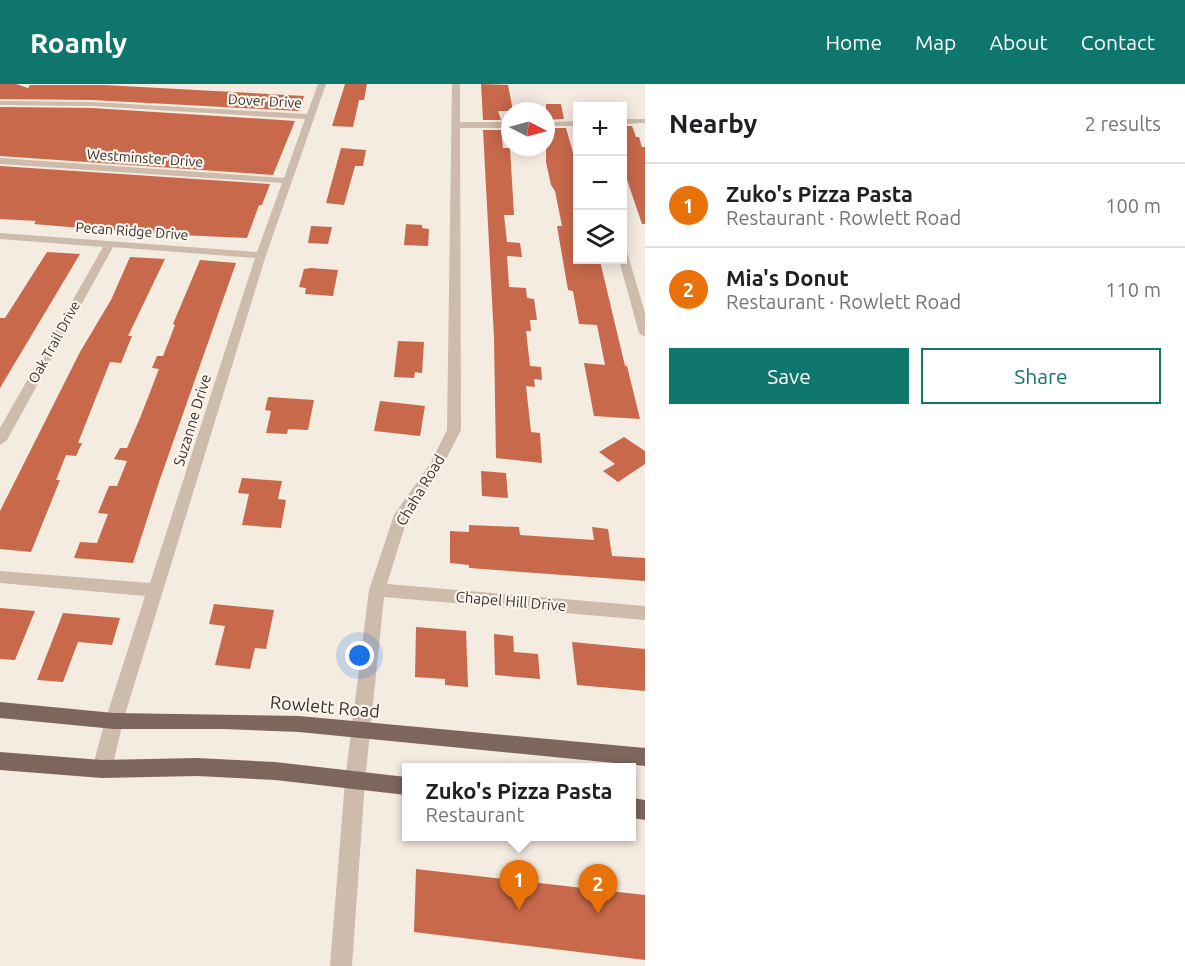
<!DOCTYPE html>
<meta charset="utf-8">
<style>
body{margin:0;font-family:Ubuntu,sans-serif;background:#f6f6f6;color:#202124}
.controls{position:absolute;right:18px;top:18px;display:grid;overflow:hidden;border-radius:0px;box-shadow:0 3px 15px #0003}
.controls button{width:54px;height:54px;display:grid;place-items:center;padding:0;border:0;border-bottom:2px solid #e0e0e0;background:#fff;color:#202124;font:30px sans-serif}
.compass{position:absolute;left:501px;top:18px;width:54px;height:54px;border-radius:50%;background:#fff;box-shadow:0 3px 15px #0003;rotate:96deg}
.you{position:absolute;left:360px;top:572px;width:21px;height:21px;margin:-15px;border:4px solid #fff;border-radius:50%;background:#1a73e8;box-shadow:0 0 0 9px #1a73e833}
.badge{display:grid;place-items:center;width:39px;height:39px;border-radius:50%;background:#0f766e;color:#fff;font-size:20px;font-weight:700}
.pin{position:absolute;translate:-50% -50px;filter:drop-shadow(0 2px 3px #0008)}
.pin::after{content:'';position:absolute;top:32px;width:21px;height:18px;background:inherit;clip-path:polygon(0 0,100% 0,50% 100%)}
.popup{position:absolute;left:402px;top:679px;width:234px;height:78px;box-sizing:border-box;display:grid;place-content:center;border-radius:0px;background:#fff;filter:drop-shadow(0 2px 4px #0005);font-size:20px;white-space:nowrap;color:#757577}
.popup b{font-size:22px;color:#202124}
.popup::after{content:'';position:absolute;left:50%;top:100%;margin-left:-12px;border:12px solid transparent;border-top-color:#fff}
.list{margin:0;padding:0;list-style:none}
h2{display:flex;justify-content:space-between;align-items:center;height:78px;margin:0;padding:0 24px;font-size:26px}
h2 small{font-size:20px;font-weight:400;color:#757577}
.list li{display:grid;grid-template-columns:39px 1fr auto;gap:18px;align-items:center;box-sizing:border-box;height:84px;padding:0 24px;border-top:2px solid #e0e0e0}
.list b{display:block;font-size:22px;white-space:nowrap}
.list p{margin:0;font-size:20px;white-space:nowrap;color:#757577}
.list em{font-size:20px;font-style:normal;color:#757577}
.actions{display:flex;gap:12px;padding:18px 24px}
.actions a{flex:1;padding:14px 0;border:2px solid #0f766e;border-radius:0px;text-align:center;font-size:21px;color:#0f766e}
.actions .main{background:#0f766e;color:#fff}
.icon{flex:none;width:33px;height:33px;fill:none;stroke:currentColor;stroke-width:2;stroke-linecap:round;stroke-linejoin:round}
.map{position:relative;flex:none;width:645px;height:882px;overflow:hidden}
header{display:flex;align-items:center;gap:36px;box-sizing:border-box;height:84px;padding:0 30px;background:#0f766e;color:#fff}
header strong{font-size:28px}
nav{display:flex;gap:33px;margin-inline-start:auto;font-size:21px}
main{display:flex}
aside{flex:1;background:#fff}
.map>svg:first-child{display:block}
.building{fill:#c8694b}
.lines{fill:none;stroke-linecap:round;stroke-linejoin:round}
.minor{fill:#cdbbac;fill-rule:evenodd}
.major{fill:#7d675c;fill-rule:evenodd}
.labels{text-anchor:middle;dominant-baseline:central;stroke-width:4.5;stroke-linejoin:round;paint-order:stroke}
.far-street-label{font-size:14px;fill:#3b302b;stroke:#fbf5ee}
.street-label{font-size:15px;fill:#3b302b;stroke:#fbf5ee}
.near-street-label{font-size:18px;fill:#3b302b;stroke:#fbf5ee}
</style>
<header>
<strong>Roamly</strong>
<nav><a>Home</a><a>Map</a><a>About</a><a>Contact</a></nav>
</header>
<main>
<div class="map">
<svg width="645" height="882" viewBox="0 0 645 882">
<rect width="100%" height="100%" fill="#f4ebe1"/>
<path class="building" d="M0 0H16L28 4 30 1H104L304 12 299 27 92 16 0 15Z
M345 0H367L364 16H359L353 43 332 42Z
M481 0 508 1 513 27H498L501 36H483Z
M546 20H561L564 35 546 36Z
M0 23 92 24 295 37 273 91 0 72Z
M622 42H632L636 53H639L642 63H645V140H642L622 81Z
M546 44H566L578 86V176L600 177 625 282H627L640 335 594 332 584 279 605 281 597 241 579 240 573 207 568 206 557 142H562L555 107 551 101 546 78Z
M483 46H501L503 64H510L514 131H504L507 158 520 159 522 173 507 172 509 203 526 204 527 214 534 215 537 236H530L531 247H526L530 282 541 283 542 296 534 295 535 303 526 302 531 348 540 349 542 379 496 374 494 254Z
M341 64 366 66 363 82H355L344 121 326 119Z
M0 82 270 100 262 121H259L247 154 179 151 69 143 34 140 36 137 0 135Z
M406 140 422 141V144L429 145 428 162 404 161Z
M311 142 332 143 328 160 308 159Z
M47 168 80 170 0 304V234H5Z
M130 173 165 175 128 252H132L121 279 110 278 78 359H82L76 372 66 371 56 396H60L31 468 0 465V427L80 268 111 216Z
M200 176 236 179 159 398 133 479 74 474 80 458 97 459 108 430 98 429 109 402H117L127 377 114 375 120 364H127L140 334 159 285 152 284 157 272H163L175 241 173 240Z
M311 184 338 186 333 212 305 210 306 204 299 203 304 185Z
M398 257 424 258 422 289 415 288 414 294 394 293Z
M268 313 314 316 308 346 288 345 287 350 266 349 271 327 265 326Z
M380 317 425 322 420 352 374 347Z
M624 353 645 367V380L618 398 603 387 615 380 599 368Z
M481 387 506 389 508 414 482 412Z
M242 394 282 397 278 415 286 416 281 444 242 441 249 410 238 409Z
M469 441 519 443 520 451 594 456 592 443 608 445 612 472 645 474V497L469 484V481L450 479V447L469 448Z
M214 520 274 526 266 565 255 564 250 585 215 581 225 542 209 540Z
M0 524 35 527 15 576 0 575Z
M63 529 120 534 112 561 78 558 63 598 37 596Z
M416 543 466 547 468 603 445 601V595L415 593Z
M494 550 513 552 514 568 538 570 540 595 495 591Z
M572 558 645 565V607L577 601Z
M416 785 645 811V876L414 848Z"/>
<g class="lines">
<path class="minor" d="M318 0H326L266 171 123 637 112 685 109 691 102 694 95 691 92 685 105 637 145 512 0 499V487L150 499 255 174 113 163 7 356 0 361V344L103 163 0 155V149L257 168 282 99 0 80V74L284 94 305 35 92 22 0 21V17L92 18 307 30Z
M452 0H460V38H510V44H460L461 346 441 385 408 432 387 500 645 522V536L384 513 365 697 352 882H330L345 697 369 506 394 431 430 380 447 346Z
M622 35H645V39L622 40Z
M578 37V42H546V38Z
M622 165 627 168 645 229V253L639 249 619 176H622Z"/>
<path class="major" d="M0 618 114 629 299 632 645 664V682L299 648 224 645H114L0 634Z
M0 668 102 676 197 674 275 678 406 693V711L275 696 197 692 102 694 0 686Z
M632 714 645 716V736L632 734Z"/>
</g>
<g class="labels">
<g class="far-street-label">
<text transform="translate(265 17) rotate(3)">Dover Drive</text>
<text transform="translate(145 74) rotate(4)">Westminster Drive</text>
<text transform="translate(132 147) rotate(4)">Pecan Ridge Drive</text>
<text transform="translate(54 258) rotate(-61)">Oak Trail Drive</text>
</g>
<g class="street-label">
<text transform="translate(192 336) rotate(-73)">Suzanne Drive</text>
<text transform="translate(420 406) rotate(-59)">Chaha Road</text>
<text transform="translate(511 517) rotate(5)">Chapel Hill Drive</text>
</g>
<g class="near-street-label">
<text transform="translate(325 622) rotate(5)">Rowlett Road</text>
</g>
</g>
</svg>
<div class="controls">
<button>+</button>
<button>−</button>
<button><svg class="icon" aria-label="layers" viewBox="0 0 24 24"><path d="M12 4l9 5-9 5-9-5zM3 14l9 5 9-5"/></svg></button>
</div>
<svg class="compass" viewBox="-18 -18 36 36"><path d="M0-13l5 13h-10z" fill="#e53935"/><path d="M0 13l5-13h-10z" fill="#757577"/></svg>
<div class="you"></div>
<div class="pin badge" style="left:519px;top:826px;background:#e8710a">1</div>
<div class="popup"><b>Zuko's Pizza Pasta</b>Restaurant</div>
<div class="pin badge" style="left:598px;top:830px;background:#e8710a">2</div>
</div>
<aside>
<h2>Nearby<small>2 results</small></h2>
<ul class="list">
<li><span class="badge" style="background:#e8710a">1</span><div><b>Zuko's Pizza Pasta</b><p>Restaurant · Rowlett Road</p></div><em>100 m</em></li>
<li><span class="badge" style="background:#e8710a">2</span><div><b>Mia's Donut</b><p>Restaurant · Rowlett Road</p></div><em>110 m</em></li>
</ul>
<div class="actions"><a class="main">Save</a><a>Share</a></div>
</aside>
</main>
